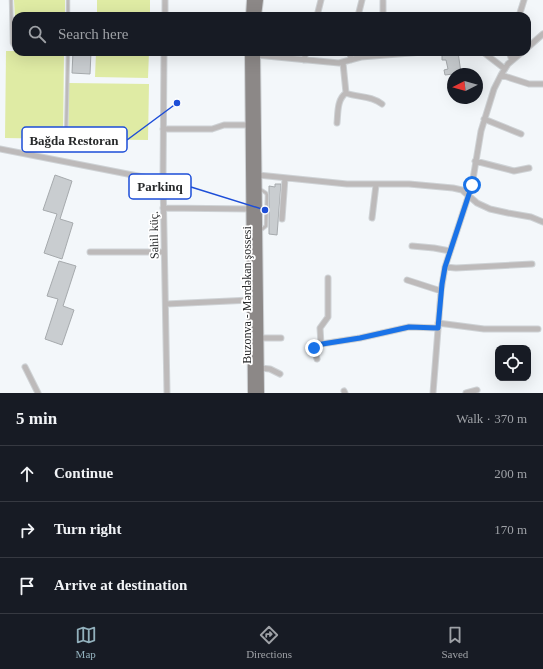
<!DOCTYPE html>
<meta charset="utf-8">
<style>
body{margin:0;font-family:"Times New Roman",serif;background:#20242c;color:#f1f3f6}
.controls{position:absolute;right:12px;bottom:12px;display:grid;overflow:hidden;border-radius:8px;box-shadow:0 4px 16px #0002}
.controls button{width:36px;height:36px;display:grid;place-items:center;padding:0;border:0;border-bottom:1px solid #363941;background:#171b24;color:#f1f3f6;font:20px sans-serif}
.compass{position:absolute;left:447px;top:68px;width:36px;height:36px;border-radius:50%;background:#171b24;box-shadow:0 4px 16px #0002;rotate:264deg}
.stop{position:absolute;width:12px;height:12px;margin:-9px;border:3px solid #1a73e8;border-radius:50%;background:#fff}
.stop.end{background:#1a73e8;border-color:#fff;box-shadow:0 1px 4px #0008}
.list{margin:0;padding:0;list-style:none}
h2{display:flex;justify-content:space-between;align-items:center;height:52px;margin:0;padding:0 16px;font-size:17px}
h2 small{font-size:13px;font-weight:400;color:#9ea1a6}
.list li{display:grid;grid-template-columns:26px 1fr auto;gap:12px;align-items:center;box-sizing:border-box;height:56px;padding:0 16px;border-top:1px solid #363941}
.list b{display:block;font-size:15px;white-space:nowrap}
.list em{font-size:13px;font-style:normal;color:#9ea1a6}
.icon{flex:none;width:22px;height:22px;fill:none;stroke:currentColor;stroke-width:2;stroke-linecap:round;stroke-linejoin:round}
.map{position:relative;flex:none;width:543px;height:393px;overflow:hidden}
.search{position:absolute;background:#171b24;box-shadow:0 4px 16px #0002;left:12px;right:12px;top:12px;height:44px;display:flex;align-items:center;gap:10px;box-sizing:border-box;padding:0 14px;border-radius:12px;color:#9ea1a6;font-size:15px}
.sheet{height:220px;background:#171b24}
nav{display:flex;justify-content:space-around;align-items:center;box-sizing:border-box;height:56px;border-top:1px solid #363941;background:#171b24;font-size:11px;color:#9ea1a6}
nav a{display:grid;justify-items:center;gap:2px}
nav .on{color:#92b0bc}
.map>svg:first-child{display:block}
.green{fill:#dfeba4}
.building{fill:#c9cdd0;stroke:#a6aaad}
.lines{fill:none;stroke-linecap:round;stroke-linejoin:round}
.service-casing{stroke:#ced2d5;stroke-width:4.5}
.minor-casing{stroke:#ced2d5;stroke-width:7}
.primary-casing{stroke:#ced2d5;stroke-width:10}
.service{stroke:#bdbaba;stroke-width:2.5}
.minor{stroke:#bdbaba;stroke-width:5}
.primary{stroke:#8c8887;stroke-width:8}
.route{stroke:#1a73e8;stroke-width:5}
.labels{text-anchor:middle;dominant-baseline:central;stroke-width:3.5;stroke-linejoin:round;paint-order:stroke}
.street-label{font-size:12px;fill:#282a2b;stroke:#fff}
.leader{fill:none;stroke:#1d4ed8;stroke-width:1.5}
.callout-dot{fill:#1d4ed8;stroke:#fff;stroke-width:1.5}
.callout{fill:#fff;stroke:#1d4ed8;stroke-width:1.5}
.callout-label{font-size:13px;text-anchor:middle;font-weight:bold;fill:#282a2b}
</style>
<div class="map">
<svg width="543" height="393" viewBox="0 0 543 393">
<rect width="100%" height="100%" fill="#f3f7fa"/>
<path class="green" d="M14 0H65V16H16V37Z
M97 0H150V16H97Z
M6 51H16V52H64L63 139 5 138Z
M96 52H149L148 78 95 77Z
M69 83 149 84 148 140 68 139Z"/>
<path class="building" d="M73 52H91L90 74 72 73Z
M458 52 461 73 445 75 444 70 448 69 446 60H442V54Z
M55 175 72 181 60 219 73 223 62 259 44 253 57 214 43 210Z
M275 184H281L277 235 269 234V186L275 187Z
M59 261 76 266 63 306 74 310 62 345 45 339 58 299 47 296Z"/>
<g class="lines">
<defs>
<path id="service" d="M11 0 12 43 13 45 16 47
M68 0V16
M66 137 68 52
M260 189 266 193 267 195 266 226 261 230"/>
<path id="minor" d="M165 16V0
M317 16 321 0
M358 16 362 0
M383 16V1
M519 16 524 0
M527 48 543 34
M164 52 163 179 167 393
M350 52 351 60
M483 52 505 69
M509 52 512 60
M256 55 339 63 361 57 423 52
M304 60 306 52
M343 63 346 93C359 98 370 95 382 104
M501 75 529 84H543
M484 119 521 134
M337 123C338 113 337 99 346 93
M163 129H212L224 125H249
M0 149 148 178 163 179
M475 161 514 171 529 168
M258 175 347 184H409L453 188 462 190 477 203 490 209 508 213 531 217 543 222
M163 208 251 209
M372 218 376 185
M282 219 285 178
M412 246 434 248 450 251
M90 252H164
M445 267 456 268 532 264
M328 278V317L320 328 321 344 360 338 409 327 438 328
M407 280 441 291
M166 304 251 300
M438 323 484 329H538
M259 338H281
M317 359 314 348 316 345 321 344
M25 367 38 393
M260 368 270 369 280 374
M344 391 345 393
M433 393 441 291 445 267 472 185 481 131 494 89 501 75 508 64 522 52
M466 393 477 390"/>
<path id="primary" d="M250 16 251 0
M257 16 259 0
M249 52 252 393
M256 52 260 393"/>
</defs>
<use href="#service" class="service-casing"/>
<use href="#minor" class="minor-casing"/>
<use href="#primary" class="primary-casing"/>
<use href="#service" class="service"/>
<use href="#minor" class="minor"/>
<use href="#primary" class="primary"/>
</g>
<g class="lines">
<path class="route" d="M314 348 316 345 360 338 409 327 438 328 442 284 445 267 472 185"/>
</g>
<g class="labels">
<g class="street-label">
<text transform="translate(154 235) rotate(-91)">Sahil küç.</text>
<text transform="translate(247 295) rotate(-90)">Buzonva - Mərdəkan şossesi</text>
</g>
</g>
<path class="leader" d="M177 103L127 140M265 210L191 187"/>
<g class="callout-dot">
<circle cx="177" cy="103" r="4"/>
<circle cx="265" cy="210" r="4"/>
</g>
<g class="callout">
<rect x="22" y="127" width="105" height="25" rx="4"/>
<rect x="129" y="174" width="62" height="25" rx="4"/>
</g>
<g class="callout-label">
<text x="74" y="145">Bağda Restoran</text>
<text x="160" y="191">Parkinq</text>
</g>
</svg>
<div class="controls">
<button><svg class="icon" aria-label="locate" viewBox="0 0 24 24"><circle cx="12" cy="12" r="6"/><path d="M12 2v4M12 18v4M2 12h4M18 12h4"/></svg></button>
</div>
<svg class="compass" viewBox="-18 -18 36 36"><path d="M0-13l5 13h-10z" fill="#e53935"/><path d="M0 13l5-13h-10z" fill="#9ea1a6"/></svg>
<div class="stop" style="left:472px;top:185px"></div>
<div class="stop end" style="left:314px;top:348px"></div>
<div class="search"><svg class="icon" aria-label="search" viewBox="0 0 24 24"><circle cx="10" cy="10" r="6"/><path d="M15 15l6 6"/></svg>Search here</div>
</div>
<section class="sheet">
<h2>5 min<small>Walk · 370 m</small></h2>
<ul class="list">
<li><svg class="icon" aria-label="ahead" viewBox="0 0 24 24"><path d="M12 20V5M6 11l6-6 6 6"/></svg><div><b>Continue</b></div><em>200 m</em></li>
<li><svg class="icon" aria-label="right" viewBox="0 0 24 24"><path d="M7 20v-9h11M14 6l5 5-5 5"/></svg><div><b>Turn right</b></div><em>170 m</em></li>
<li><svg class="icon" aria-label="arrive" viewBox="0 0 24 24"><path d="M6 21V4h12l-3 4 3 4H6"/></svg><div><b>Arrive at destination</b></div></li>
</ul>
</section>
<nav>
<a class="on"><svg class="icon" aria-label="map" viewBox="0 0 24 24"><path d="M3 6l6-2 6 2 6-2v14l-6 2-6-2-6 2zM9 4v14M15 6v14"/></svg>Map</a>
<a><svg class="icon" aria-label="directions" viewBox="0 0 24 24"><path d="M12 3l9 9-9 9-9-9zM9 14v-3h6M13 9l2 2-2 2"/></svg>Directions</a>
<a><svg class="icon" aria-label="saved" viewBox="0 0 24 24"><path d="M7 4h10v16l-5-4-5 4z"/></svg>Saved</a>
</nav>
